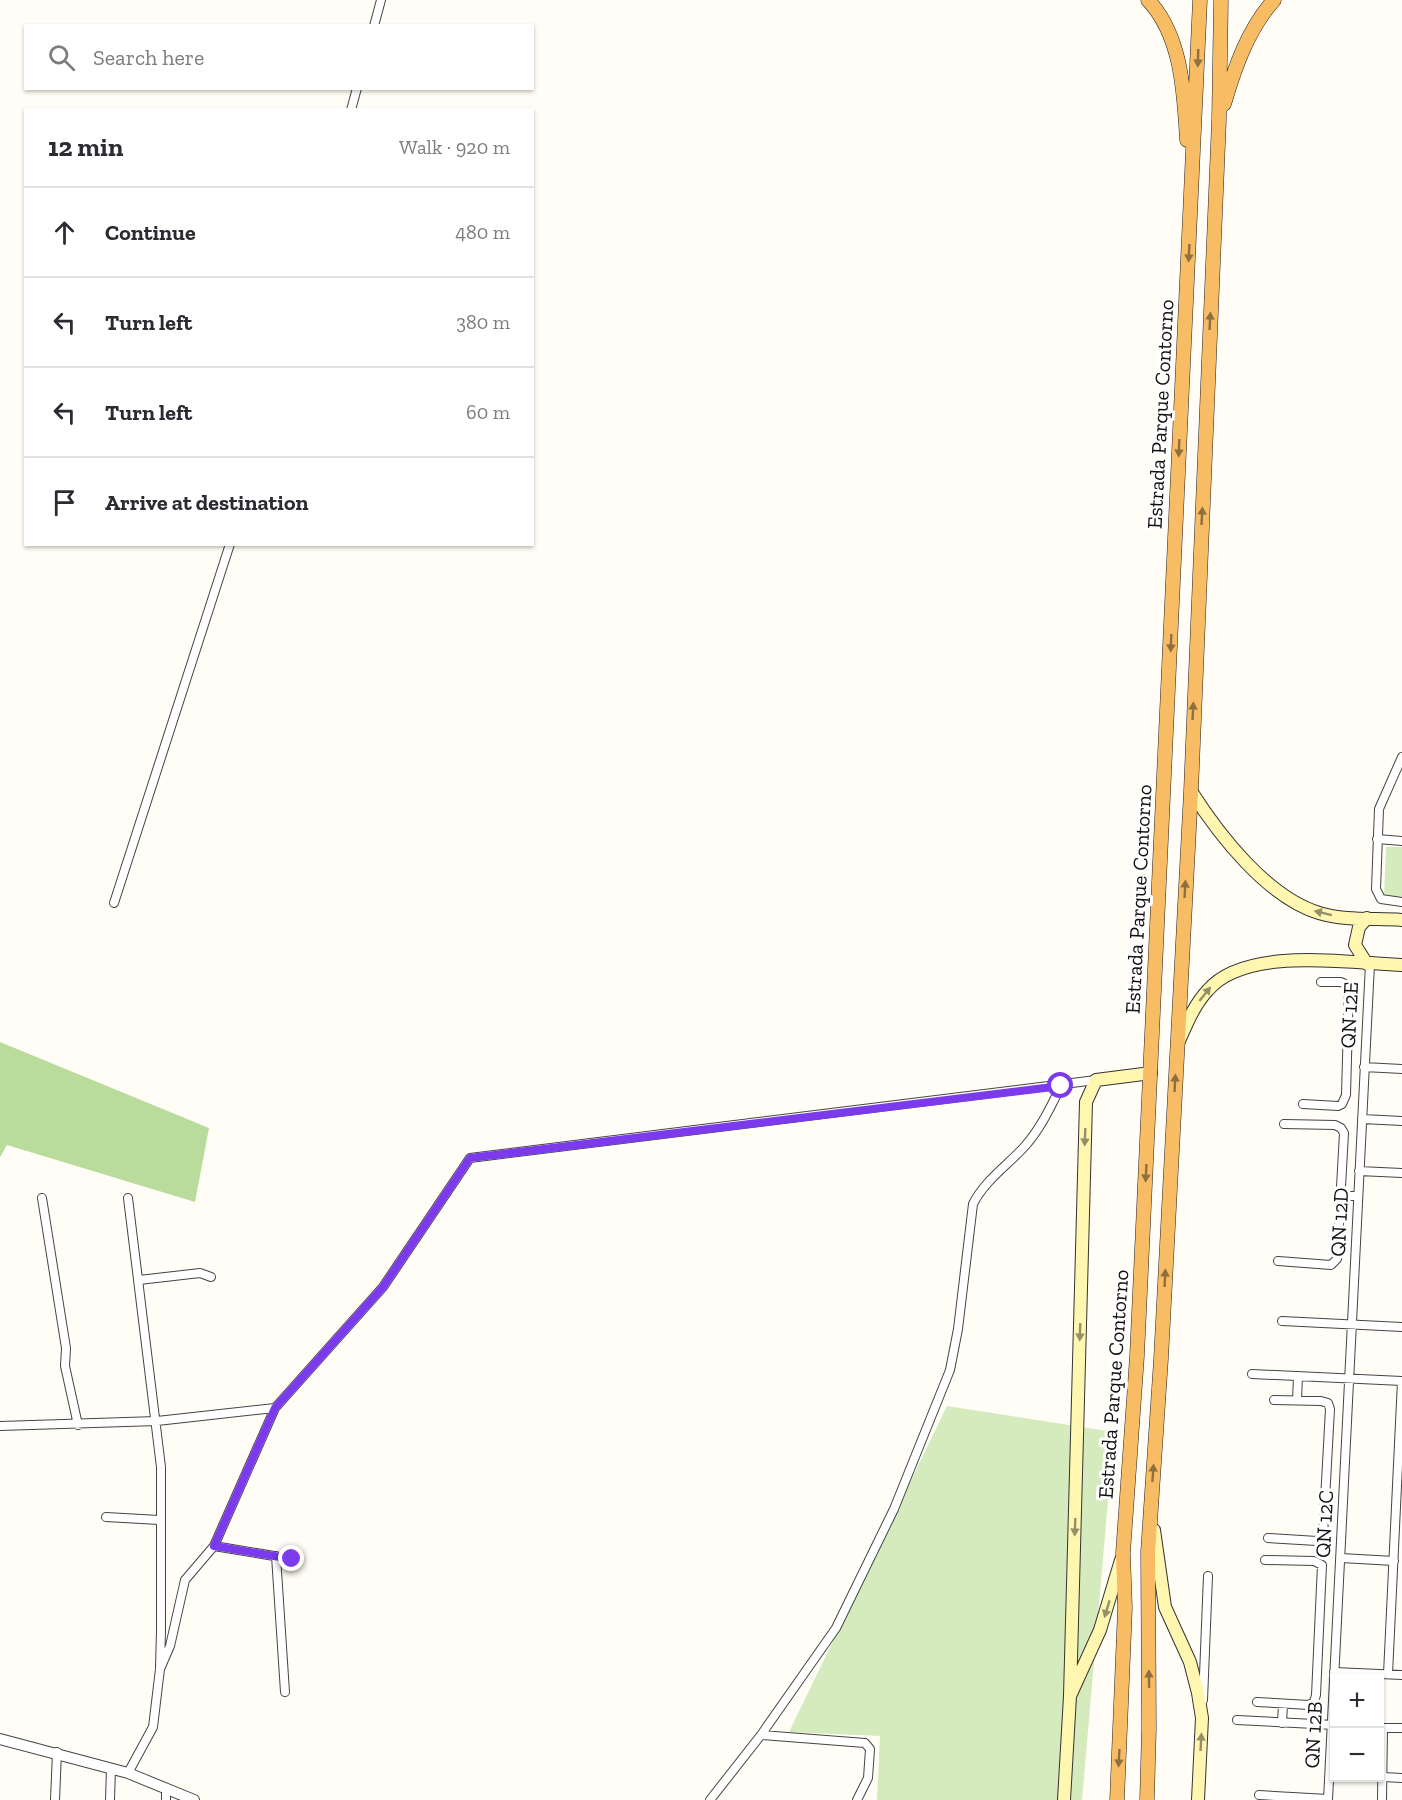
<!DOCTYPE html>
<meta charset="utf-8">
<style>
body{margin:0;font-family:"Zilla Slab",serif;background:#f7f7f7;color:#2b2b33}
.controls{position:absolute;right:18px;bottom:18px;display:grid;overflow:hidden;border-radius:0px;box-shadow:0 2px 4px #0004}
.controls button{width:54px;height:54px;display:grid;place-items:center;padding:0;border:0;border-bottom:2px solid #e1e1e2;background:#fff;color:#2b2b33;font:30px sans-serif}
.stop{position:absolute;width:18px;height:18px;margin:-14px;border:4px solid #7c3aed;border-radius:50%;background:#fff}
.stop.end{background:#7c3aed;border-color:#fff;box-shadow:0 2px 6px #0008}
.list{margin:0;padding:0;list-style:none}
h2{display:flex;justify-content:space-between;align-items:center;height:78px;margin:0;padding:0 24px;font-size:26px}
h2 small{font-size:20px;font-weight:400;color:#7c7c81}
.list li{display:grid;grid-template-columns:39px 1fr auto;gap:18px;align-items:center;box-sizing:border-box;height:90px;padding:0 24px;border-top:2px solid #e1e1e2}
.list b{display:block;font-size:22px;white-space:nowrap}
.list em{font-size:20px;font-style:normal;color:#7c7c81}
.icon{flex:none;width:33px;height:33px;fill:none;stroke:currentColor;stroke-width:2;stroke-linecap:round;stroke-linejoin:round}
.map{position:relative;flex:none;width:1402px;height:1800px;overflow:hidden}
.search{position:absolute;background:#fff;box-shadow:0 2px 4px #0004;left:24px;top:24px;width:510px;height:66px;display:flex;align-items:center;gap:15px;box-sizing:border-box;padding:0 21px;border-radius:0px;color:#7c7c81;font-size:22px}
.panel{position:absolute;background:#fff;box-shadow:0 2px 4px #0004;left:24px;top:108px;width:510px;height:438px;border-radius:0px}
.map>svg:first-child{display:block}
.green{fill:#d5ebbd}
.forest{fill:#b9dc9c}
.lines{fill:none;stroke-linecap:round;stroke-linejoin:round}
.minor-casing{stroke:#444;stroke-width:10}
.tertiary-casing{stroke:#444;stroke-width:12}
.secondary-casing{stroke:#333;stroke-width:14}
.trunk-casing{stroke:#222;stroke-width:15}
.minor{stroke:#fff;stroke-width:8}
.tertiary{stroke:#fff;stroke-width:10}
.secondary{stroke:#fff6b0;stroke-width:12}
.trunk{stroke:#f7bc64;stroke-width:14}
.oneway{fill:#906f3f}
.oneway2{fill:#948f68}
.route{stroke:#7c3aed;stroke-width:8}
.labels{text-anchor:middle;dominant-baseline:central;stroke-width:6;stroke-linejoin:round;paint-order:stroke}
.street-label{font-size:21px;fill:#111;stroke:#fff}
</style>
<div class="map">
<svg width="1402" height="1800" viewBox="0 0 1402 1800">
<rect width="100%" height="100%" fill="#fffdf5"/>
<path class="green" d="M1386 847H1402V897H1384Z
M947 1406 1114 1432 1082 1800H877L880 1736 789 1732Z"/>
<path class="forest" d="M0 1042 209 1128 195 1202 7 1145 0 1157Z"/>
<g class="lines">
<defs>
<path id="minor" d="M374 26 381 0
M351 110 357 88
M1402 757 1379 809 1376 889 1381 899 1402 902
M1377 839 1402 841
M114 903 230 544
M1364 1067 1402 1069
M1303 1104 1338 1106 1342 1104 1346 1095 1349 986 1341 982H1321
M1362 1119 1402 1121
M1359 1171 1402 1173
M1340 1196H1358
M42 1198 66 1348 65 1366 78 1425
M1278 1261 1331 1265 1337 1259 1344 1133 1341 1128 1335 1125 1284 1124
M139 1280 200 1273 211 1277
M1282 1321 1402 1327
M1252 1374 1402 1381
M1297 1400 1298 1376
M0 1426 157 1421 275 1408
M106 1517 159 1520
M1268 1538 1317 1541 1323 1536 1330 1409 1328 1403 1321 1401 1274 1400
M214 1546 292 1559
M276 1556 285 1692
M1341 1558 1394 1561
M160 1669 170 1646 185 1580 214 1546 275 1408 383 1287 470 1158 1096 1080
M1334 1672 1402 1675
M1388 1674 1402 1381
M1203 1700 1208 1576
M1257 1702 1309 1705 1314 1702 1316 1695 1322 1565 1314 1561 1265 1560
M1237 1720 1334 1725
M1282 1723 1283 1704
M1380 1728H1402
M761 1735 865 1743 870 1749 868 1778 857 1800
M128 1773 153 1727 160 1669 161 1630V1467L128 1198
M1383 1777 1402 1778
M1259 1795 1328 1799
M55 1800 57 1752
M110 1800 111 1768
M166 1800V1788
M710 1800 761 1735 836 1628 894 1509 950 1370 958 1329 973 1204C985 1180 1008 1165 1025 1146 1041 1128 1051 1106 1061 1086
M1328 1800 1370 964
M1382 1800 1383 1728"/>
<path id="tertiary" d="M0 1739 128 1773 194 1800"/>
<path id="secondary" d="M1191 791C1219 835 1267 897 1319 913 1345 921 1375 918 1402 920
M1367 918 1359 927 1355 945 1367 964
M1179 1041C1187 1023 1194 1005 1208 990 1246 946 1348 963 1402 965
M1154 1530 1165 1607 1190 1662 1198 1693 1202 1718 1198 1800
M1070 1696 1086 1102 1096 1080 1151 1073
M1064 1800 1070 1696 1100 1630 1121 1560"/>
<path id="trunk" d="M1148 0C1182 36 1184 93 1187 140
M1224 104C1235 67 1248 29 1274 0
M1117 1800 1125 1608 1123 1553 1137 1356 1200 0
M1147 1800 1149 1728 1148 1552 1161 1359 1191 791 1219 120 1221 0"/>
</defs>
<use href="#minor" class="minor-casing"/>
<use href="#tertiary" class="tertiary-casing"/>
<use href="#secondary" class="secondary-casing"/>
<use href="#trunk" class="trunk-casing"/>
<use href="#minor" class="minor"/>
<use href="#tertiary" class="tertiary"/>
<use href="#secondary" class="secondary"/>
<use href="#trunk" class="trunk"/>
</g>
<defs><path id="oneway-solid" d="M-6-.8H1V-3.2L6.5 0L1 3.2V.8H-6Z" transform="scale(1.5)"/></defs>
<g class="oneway">
<use href="#oneway-solid" transform="translate(1198 58) rotate(92)"/>
<use href="#oneway-solid" transform="translate(1189 253) rotate(93)"/>
<use href="#oneway-solid" transform="translate(1210 321) rotate(-87)"/>
<use href="#oneway-solid" transform="translate(1179 448) rotate(92)"/>
<use href="#oneway-solid" transform="translate(1202 516) rotate(-87)"/>
<use href="#oneway-solid" transform="translate(1171 643) rotate(92)"/>
<use href="#oneway-solid" transform="translate(1193 711) rotate(-87)"/>
<use href="#oneway-solid" transform="translate(1185 889) rotate(-87)"/>
<use href="#oneway-solid" transform="translate(1175 1083) rotate(-87)"/>
<use href="#oneway-solid" transform="translate(1146 1173) rotate(93)"/>
<use href="#oneway-solid" transform="translate(1165 1278) rotate(-87)"/>
<use href="#oneway-solid" transform="translate(1153 1473) rotate(-86)"/>
<use href="#oneway-solid" transform="translate(1149 1679) rotate(-91)"/>
<use href="#oneway-solid" transform="translate(1119 1758) rotate(93)"/>
</g>
<g class="oneway2">
<use href="#oneway-solid" transform="translate(1323 913) rotate(-166)"/>
<use href="#oneway-solid" transform="translate(1205 994) rotate(-51)"/>
<use href="#oneway-solid" transform="translate(1085 1137) rotate(92)"/>
<use href="#oneway-solid" transform="translate(1080 1332) rotate(92)"/>
<use href="#oneway-solid" transform="translate(1075 1527) rotate(92)"/>
<use href="#oneway-solid" transform="translate(1107 1609) rotate(107)"/>
<use href="#oneway-solid" transform="translate(1201 1742) rotate(-87)"/>
</g>
<g class="lines">
<path class="route" d="M292 1559 214 1546 275 1408 383 1287 470 1158 1061 1086"/>
</g>
<g class="labels">
<g class="street-label">
<text transform="translate(1160 414) rotate(-87)">Estrada Parque Contorno</text>
<text transform="translate(1138 899) rotate(-87)">Estrada Parque Contorno</text>
<text transform="translate(1349 1015) rotate(-87)">QN 12E</text>
<text transform="translate(1339 1222) rotate(-87)">QN 12D</text>
<text transform="translate(1113 1384) rotate(-86)">Estrada Parque Contorno</text>
<text transform="translate(1324 1524) rotate(-87)">QN 12C</text>
<text transform="translate(1313 1735) rotate(-87)">QN 12B</text>
</g>
</g>
</svg>
<div class="controls">
<button>+</button>
<button>−</button>
</div>
<div class="stop" style="left:1061px;top:1086px"></div>
<div class="stop end" style="left:292px;top:1559px"></div>
<div class="search"><svg class="icon" aria-label="search" viewBox="0 0 24 24"><circle cx="10" cy="10" r="6"/><path d="M15 15l6 6"/></svg>Search here</div>
<section class="panel">
<h2>12 min<small>Walk · 920 m</small></h2>
<ul class="list">
<li><svg class="icon" aria-label="ahead" viewBox="0 0 24 24"><path d="M12 20V5M6 11l6-6 6 6"/></svg><div><b>Continue</b></div><em>480 m</em></li>
<li><svg class="icon" aria-label="left" viewBox="0 0 24 24"><path d="M17 20v-9H6M10 6l-5 5 5 5"/></svg><div><b>Turn left</b></div><em>380 m</em></li>
<li><svg class="icon" aria-label="left" viewBox="0 0 24 24"><path d="M17 20v-9H6M10 6l-5 5 5 5"/></svg><div><b>Turn left</b></div><em>60 m</em></li>
<li><svg class="icon" aria-label="arrive" viewBox="0 0 24 24"><path d="M6 21V4h12l-3 4 3 4H6"/></svg><div><b>Arrive at destination</b></div></li>
</ul>
</section>
</div>
